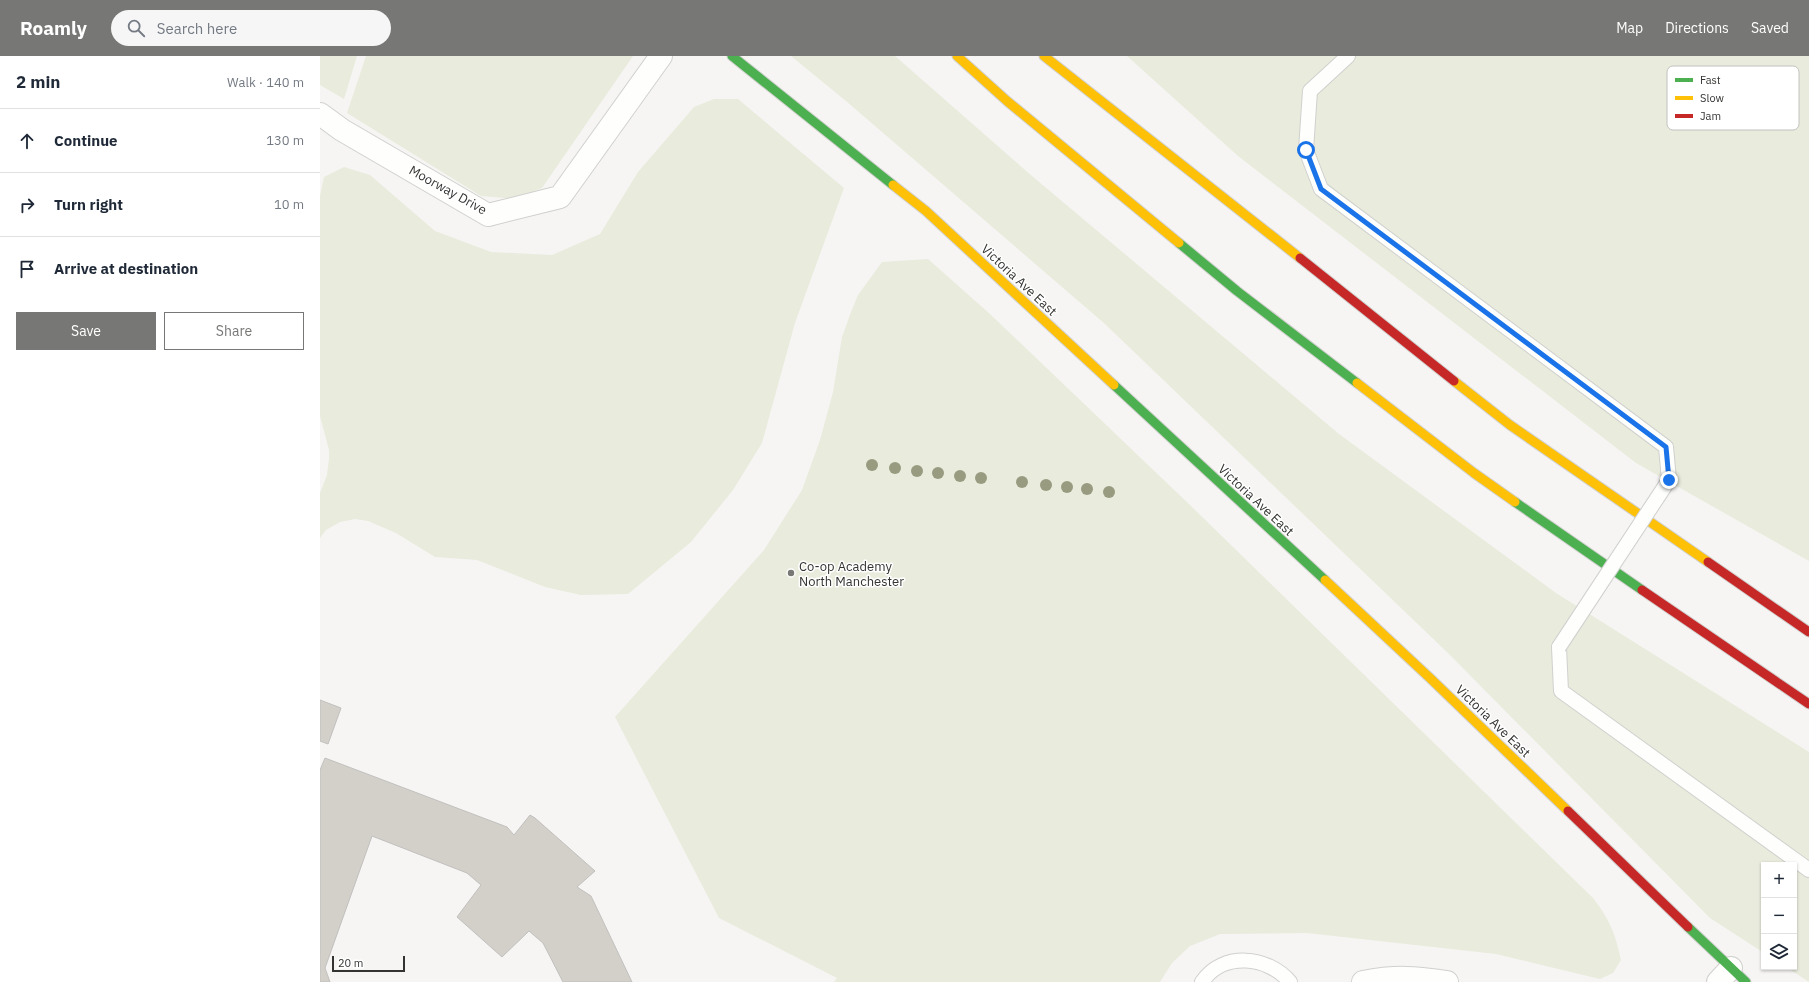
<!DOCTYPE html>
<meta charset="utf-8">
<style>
body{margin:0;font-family:"IBM Plex Sans",sans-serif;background:#f6f6f7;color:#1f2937}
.controls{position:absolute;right:12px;bottom:12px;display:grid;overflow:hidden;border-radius:0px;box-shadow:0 1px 3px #0004}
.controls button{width:36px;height:36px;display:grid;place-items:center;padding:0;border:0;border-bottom:1px solid #e0e1e3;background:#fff;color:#1f2937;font:20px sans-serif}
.scale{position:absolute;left:12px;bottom:10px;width:73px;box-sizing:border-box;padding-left:4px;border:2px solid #333331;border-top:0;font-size:11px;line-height:14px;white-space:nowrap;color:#333331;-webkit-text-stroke:3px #fff;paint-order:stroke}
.stop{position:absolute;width:12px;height:12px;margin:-9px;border:3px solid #1a73e8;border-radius:50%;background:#fff}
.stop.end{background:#1a73e8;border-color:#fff;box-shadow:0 1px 4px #0008}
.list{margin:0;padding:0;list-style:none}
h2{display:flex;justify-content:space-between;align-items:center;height:52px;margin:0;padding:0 16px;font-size:17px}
h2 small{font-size:13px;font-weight:400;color:#747a83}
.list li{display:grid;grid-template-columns:26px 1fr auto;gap:12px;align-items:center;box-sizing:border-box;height:64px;padding:0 16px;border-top:1px solid #e0e1e3}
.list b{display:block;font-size:15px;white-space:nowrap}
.list em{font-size:13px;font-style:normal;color:#747a83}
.actions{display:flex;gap:8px;padding:12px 16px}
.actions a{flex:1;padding:9px 0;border:1px solid #777775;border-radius:0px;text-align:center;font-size:14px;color:#777775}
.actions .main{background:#777775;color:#fff}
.icon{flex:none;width:22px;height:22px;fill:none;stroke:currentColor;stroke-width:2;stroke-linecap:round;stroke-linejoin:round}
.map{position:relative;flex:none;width:1489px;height:926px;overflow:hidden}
header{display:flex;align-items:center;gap:24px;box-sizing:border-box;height:56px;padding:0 20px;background:#777775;color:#fff}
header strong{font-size:19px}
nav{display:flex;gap:22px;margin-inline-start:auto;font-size:14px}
.search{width:280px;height:36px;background:#f6f6f7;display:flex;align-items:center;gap:10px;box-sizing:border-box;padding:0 14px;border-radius:22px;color:#747a83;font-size:15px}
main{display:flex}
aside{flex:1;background:#fff}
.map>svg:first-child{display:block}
.green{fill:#e9ebdd}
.building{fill:#d3d0ca;stroke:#c1c0be}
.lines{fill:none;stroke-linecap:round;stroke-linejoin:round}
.lane-casing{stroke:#d0d0ce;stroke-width:16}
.street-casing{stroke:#d0d0ce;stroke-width:24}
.fast-casing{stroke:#d0d0ce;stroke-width:11}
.slow-casing{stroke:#d0d0ce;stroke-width:11}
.jam-casing{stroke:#d0d0ce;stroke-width:11}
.lane{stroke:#fefefd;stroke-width:14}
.street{stroke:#fefefd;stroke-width:22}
.fast{stroke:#4caf50;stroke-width:9}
.slow{stroke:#ffc107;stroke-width:9}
.jam{stroke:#c62828;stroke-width:9}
.lane-bridge-casing{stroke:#d0d0ce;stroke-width:16;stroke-linecap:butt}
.lane-bridge{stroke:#fefefd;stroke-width:14}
.tree{fill:#999b80}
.route{stroke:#1a73e8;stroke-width:5}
.poi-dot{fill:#777775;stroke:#fff;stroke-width:1.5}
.labels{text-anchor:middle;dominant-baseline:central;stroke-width:3;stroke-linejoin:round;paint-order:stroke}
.street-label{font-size:13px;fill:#333331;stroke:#fff}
.poi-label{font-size:13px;fill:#333331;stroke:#fff;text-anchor:start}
.key{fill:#fff;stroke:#c2c2c1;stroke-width:1}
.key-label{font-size:11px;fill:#333331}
</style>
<header>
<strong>Roamly</strong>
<div class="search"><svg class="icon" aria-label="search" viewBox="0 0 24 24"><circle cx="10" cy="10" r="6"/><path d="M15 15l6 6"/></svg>Search here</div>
<nav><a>Map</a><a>Directions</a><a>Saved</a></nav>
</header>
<main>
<aside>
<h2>2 min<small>Walk · 140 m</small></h2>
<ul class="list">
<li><svg class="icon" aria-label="ahead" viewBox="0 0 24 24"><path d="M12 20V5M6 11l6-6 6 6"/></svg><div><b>Continue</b></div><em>130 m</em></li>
<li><svg class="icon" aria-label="right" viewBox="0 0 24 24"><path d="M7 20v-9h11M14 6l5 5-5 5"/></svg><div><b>Turn right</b></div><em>10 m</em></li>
<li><svg class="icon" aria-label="arrive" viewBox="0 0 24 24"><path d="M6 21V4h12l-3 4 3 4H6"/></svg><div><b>Arrive at destination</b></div></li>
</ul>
<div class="actions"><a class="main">Save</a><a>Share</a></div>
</aside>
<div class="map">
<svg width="1489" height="926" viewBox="0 0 1489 926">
<rect width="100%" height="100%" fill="#f6f5f3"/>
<path class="green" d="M0 0H37L24 43 0 29Z
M46 0H313L222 132 195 143 161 140 27 57Z
M471 0H575L712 120 1019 378 1236 537 1489 696V926L1466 911H1474V809H1444V897L1390 862 1129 598 785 268 526 45Z
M807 0H1489V505L1316 407 918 100Z
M394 43H418L524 132 475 267 442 387 413 434 371 486 308 538 261 539 225 531 157 504 115 501 76 477 48 465 35 463 20 466 6 474 0 482V437L7 419 9 403V394L0 360V140L4 121 24 111 50 119 115 175 171 196 232 199 280 178 318 116 374 51Z
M608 203 670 258 872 451 1273 842C1290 864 1295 877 1301 904L1293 917 1280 923 1176 898 987 877 900 878 870 890 852 907 840 926H514L517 922 399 862 295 661 444 494 482 434 500 384 513 336 522 281 531 256 538 239 562 206Z"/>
<path class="building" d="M0 644 21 652 8 688 0 685Z
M5 702 187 771 194 779 210 759 215 762 275 815 257 831 271 840 312 926H243L223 887 209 875 182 901 137 861 161 829 147 817 52 780 5 912 10 926H0V714Z"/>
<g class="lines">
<defs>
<path id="lane" d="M1028 0 990 35 986 94 1001 133 1346 391 1349 424
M1239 591 1241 635 1489 814
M882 926C903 895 948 900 970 926"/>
<path id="street" d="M0 58 22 74 168 159 240 141 341 0
M1043 926C1074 920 1096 921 1127 926
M1398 926 1411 912"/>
<path id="fast" d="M412 0 573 129
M859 187 917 235 1037 327
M794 329 1005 524
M1195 446 1322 534
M1368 871 1426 926"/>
<path id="slow" d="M637 0 687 45 859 187
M724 0 980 202
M573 129 606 155 794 329
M1134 325 1190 369 1388 506
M1037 327 1154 417 1195 446
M1005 524 1111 623 1248 755"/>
<path id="jam" d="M980 202 1134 325
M1388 506 1489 576
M1322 534 1489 648
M1248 755 1368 871"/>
</defs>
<use href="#lane" class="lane-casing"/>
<use href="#street" class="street-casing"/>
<use href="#fast" class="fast-casing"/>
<use href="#slow" class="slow-casing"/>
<use href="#jam" class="jam-casing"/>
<use href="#lane" class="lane"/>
<use href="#street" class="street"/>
<use href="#fast" class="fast"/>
<use href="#slow" class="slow"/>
<use href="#jam" class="jam"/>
<defs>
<path id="lane-bridge" d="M1239 591 1349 424"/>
</defs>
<use href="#lane-bridge" class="lane-bridge-casing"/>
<use href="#lane-bridge" class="lane-bridge"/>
</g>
<g class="tree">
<circle cx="552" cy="409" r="6"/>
<circle cx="575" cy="412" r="6"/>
<circle cx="597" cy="415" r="6"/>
<circle cx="618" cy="417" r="6"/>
<circle cx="640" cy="420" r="6"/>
<circle cx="661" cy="422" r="6"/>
<circle cx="702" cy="426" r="6"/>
<circle cx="726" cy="429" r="6"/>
<circle cx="747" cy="431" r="6"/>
<circle cx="767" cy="433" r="6"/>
<circle cx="789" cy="436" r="6"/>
</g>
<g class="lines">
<path class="route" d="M986 94 1001 133 1346 391 1349 424"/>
</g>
<circle class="poi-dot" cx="471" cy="517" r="4"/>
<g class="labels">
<g class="street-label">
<text transform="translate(128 134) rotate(29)">Moorway Drive</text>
<text transform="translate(699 224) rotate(43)">Victoria Ave East</text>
<text transform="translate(936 444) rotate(43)">Victoria Ave East</text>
<text transform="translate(1173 665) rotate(44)">Victoria Ave East</text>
</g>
<g class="poi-label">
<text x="479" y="510">Co-op Academy<tspan x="479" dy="15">North Manchester</tspan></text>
</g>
</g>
<rect x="1347" y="10" width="132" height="64" rx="6" class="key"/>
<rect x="1355" y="22" width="18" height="4" fill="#4caf50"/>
<rect x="1355" y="40" width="18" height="4" fill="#ffc107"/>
<rect x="1355" y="58" width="18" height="4" fill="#c62828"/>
<g class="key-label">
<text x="1380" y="28">Fast</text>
<text x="1380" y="46">Slow</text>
<text x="1380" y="64">Jam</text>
</g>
</svg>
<div class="controls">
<button>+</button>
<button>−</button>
<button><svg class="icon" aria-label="layers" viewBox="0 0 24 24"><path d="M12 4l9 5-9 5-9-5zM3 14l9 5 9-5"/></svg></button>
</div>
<div class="scale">20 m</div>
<div class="stop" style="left:986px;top:94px"></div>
<div class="stop end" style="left:1349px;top:424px"></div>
</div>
</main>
